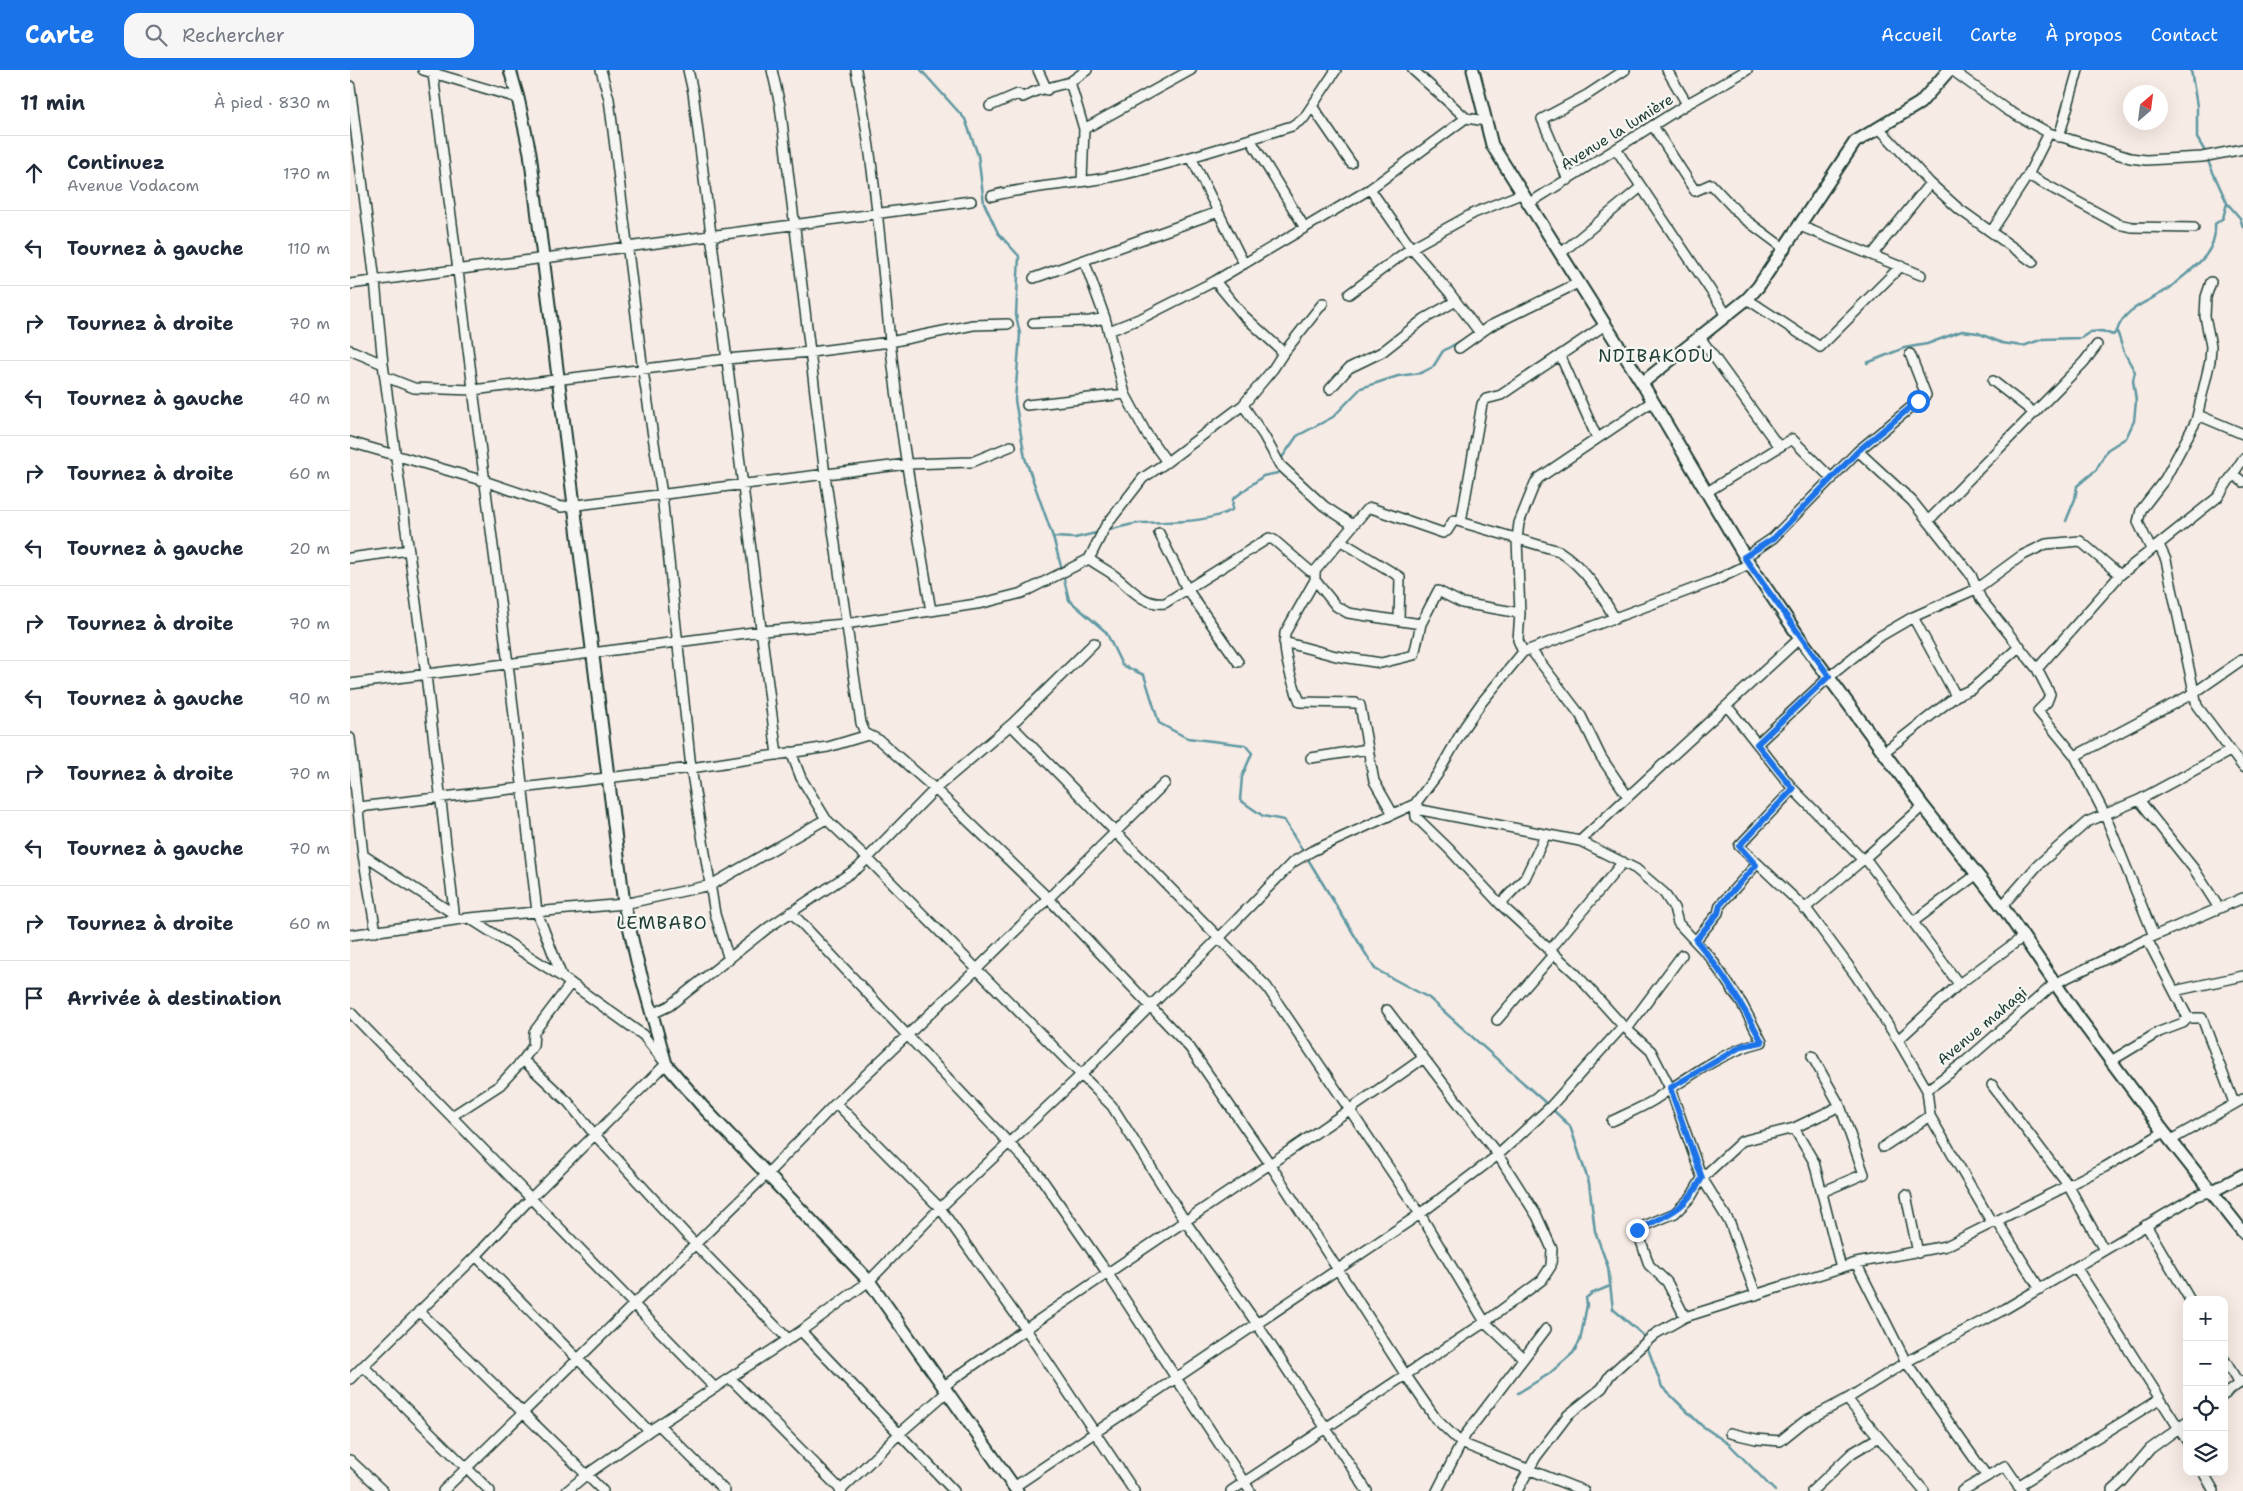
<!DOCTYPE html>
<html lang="fr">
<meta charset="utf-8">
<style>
body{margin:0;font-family:"Shantell Sans",sans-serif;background:#f6f6f7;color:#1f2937}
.controls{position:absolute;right:15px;bottom:15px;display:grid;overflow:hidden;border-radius:10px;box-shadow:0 5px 20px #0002}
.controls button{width:45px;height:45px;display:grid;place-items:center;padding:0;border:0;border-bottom:1px solid #e0e1e3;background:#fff;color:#1f2937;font:25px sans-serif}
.compass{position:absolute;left:1773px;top:15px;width:45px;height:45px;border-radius:50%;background:#fff;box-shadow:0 5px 20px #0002;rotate:28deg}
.stop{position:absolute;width:15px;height:15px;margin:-11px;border:4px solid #1a73e8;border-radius:50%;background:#fff}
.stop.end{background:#1a73e8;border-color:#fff;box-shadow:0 1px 5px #0008}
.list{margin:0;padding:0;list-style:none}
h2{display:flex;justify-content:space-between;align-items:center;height:65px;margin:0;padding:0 20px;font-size:21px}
h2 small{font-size:16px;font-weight:400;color:#747a83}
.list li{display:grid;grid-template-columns:32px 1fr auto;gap:15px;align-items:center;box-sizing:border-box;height:75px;padding:0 20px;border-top:1px solid #e0e1e3}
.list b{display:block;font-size:19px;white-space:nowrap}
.list p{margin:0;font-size:16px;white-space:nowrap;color:#747a83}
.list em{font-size:16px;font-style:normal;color:#747a83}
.icon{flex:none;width:28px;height:28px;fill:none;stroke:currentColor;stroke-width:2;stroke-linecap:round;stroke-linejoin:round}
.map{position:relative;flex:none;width:1893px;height:1421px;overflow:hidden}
header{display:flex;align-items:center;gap:30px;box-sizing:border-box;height:70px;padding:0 25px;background:#1a73e8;color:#fff}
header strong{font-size:24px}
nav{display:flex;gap:28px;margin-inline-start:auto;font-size:18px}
.search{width:350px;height:45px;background:#f6f6f7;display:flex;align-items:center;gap:12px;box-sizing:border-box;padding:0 18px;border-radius:15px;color:#747a83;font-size:19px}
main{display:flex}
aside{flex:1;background:#fff}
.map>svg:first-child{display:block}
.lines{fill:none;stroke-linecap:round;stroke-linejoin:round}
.stream{stroke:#5f98a2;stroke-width:2.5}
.minor-casing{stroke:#1f3d34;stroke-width:12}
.tertiary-casing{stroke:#1f3d34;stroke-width:15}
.minor{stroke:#f6f6f2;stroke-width:9}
.tertiary{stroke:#f6f6f2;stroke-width:11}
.route{stroke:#1a73e8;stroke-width:6}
.labels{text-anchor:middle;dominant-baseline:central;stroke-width:4.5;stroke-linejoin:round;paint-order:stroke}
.street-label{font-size:15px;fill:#1f3d34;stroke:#f6f6f2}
.quarter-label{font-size:18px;letter-spacing:1px;fill:#1f3d34;stroke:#f6f6f2}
</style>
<header>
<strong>Carte</strong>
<div class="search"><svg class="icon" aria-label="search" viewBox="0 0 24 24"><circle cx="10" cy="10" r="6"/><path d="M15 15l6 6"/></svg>Rechercher</div>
<nav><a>Accueil</a><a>Carte</a><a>À propos</a><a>Contact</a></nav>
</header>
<main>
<aside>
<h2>11 min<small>À pied · 830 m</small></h2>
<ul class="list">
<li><svg class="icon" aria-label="ahead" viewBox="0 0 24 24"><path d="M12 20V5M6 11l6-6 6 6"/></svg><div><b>Continuez</b><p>Avenue Vodacom</p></div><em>170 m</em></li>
<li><svg class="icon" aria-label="left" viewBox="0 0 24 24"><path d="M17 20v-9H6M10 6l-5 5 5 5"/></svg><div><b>Tournez à gauche</b></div><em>110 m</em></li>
<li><svg class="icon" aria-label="right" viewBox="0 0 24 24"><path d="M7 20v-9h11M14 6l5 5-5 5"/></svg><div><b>Tournez à droite</b></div><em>70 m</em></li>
<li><svg class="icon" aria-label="left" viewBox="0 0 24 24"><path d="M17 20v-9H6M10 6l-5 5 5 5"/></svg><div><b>Tournez à gauche</b></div><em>40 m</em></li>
<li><svg class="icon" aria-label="right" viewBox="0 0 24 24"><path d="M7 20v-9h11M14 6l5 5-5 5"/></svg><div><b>Tournez à droite</b></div><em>60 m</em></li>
<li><svg class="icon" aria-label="left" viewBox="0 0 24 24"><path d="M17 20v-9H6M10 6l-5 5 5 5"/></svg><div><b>Tournez à gauche</b></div><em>20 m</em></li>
<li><svg class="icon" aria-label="right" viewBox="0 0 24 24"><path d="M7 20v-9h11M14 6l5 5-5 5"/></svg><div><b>Tournez à droite</b></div><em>70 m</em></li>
<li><svg class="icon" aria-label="left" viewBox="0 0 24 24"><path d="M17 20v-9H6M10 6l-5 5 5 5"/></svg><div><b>Tournez à gauche</b></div><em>90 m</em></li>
<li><svg class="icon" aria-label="right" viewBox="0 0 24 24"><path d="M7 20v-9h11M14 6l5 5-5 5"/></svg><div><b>Tournez à droite</b></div><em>70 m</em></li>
<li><svg class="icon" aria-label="left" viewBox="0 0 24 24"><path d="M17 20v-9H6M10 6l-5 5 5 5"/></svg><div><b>Tournez à gauche</b></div><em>70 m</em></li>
<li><svg class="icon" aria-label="right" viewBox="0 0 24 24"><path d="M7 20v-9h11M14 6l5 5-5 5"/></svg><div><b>Tournez à droite</b></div><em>60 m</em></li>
<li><svg class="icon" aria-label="arrive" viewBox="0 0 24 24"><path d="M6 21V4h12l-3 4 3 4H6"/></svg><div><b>Arrivée à destination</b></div></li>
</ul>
</aside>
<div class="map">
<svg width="1893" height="1421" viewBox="0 0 1893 1421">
<rect width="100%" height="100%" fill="#f7ebe5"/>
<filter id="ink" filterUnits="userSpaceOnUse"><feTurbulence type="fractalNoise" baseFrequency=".02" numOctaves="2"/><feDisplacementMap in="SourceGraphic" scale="10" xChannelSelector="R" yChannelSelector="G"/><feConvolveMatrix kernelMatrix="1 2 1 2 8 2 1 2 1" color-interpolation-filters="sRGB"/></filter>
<g filter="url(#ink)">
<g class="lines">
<path class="stream" d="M571 0 615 49 628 85 634 133 648 163 669 186 666 245 670 264 665 330 675 388 703 467 712 500
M1841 0 1847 36V68L1856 83
M1857 89 1877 133 1890 148 1893 157
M1517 293 1554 278 1577 274 1612 261 1628 263 1652 273 1673 276 1693 269 1731 268 1740 262 1752 261 1763 265 1767 261
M931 389 947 366 983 347 1011 318 1048 306 1071 303 1083 297 1093 281 1114 269
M1716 451 1725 429 1727 416 1746 400 1757 380 1776 368 1784 351 1786 331 1783 310 1785 302 1774 282 1767 261C1774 238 1796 233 1815 221 1821 218 1825 213 1830 209 1849 194 1867 180 1865 154L1873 148 1877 133
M756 461C767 458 779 454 790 453 820 451 854 454 882 440L883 429 913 406 928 403 929 396
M703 467 725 468 750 462
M713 505 719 530 756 562 772 595 794 605 809 653 837 668 895 675 902 683 892 707 890 730 913 746 934 750 1025 899 1079 928 1198 1035
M1202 1039 1220 1056 1239 1113 1245 1161 1258 1197 1263 1239 1293 1265 1295 1270
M1297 1276 1312 1317 1351 1355 1380 1375 1425 1421
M1168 1323 1199 1304 1223 1283 1230 1271 1237 1235 1236 1228 1241 1224 1260 1216"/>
<defs>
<path id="minor" d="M73 0 168 28
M251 0 259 29 293 301 312 425 341 698 365 844 379 890
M338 0 343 22 427 685
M422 0 430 35 475 405 511 653 515 663 529 670 585 719 697 827 840 978 920 1094 1055 1304 1086 1349 1111 1373 1234 1421
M506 0C524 90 531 180 540 271 550 361 566 451 581 541
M688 0 697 20
M1063 0 1116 48 1136 51
M1317 0 1337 34
M1602 0 1657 40 1699 63 1780 88 1796 90 1852 87 1893 79
M83 4 158 594 187 842 212 907
M720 12 734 59 732 111
M0 16 25 211 33 294 76 605 105 850
M640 36 668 24 673 27 686 21 720 12 737 0
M962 36 1001 93
M1303 56 1345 121 1361 114 1392 147 1435 179
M1529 58 1580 113 1609 139 1683 192
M734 59 841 0
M1709 67 1728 0
M900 69 955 158
M1266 79 1377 245
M841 87 894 194
M1678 105 1768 154 1782 157 1844 158
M1218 110 1192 49 1237 25 1275 0
M1020 119 1061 178 1099 222 1130 263
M642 126C679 116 717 115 755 108 818 96 880 75 942 56L954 48 986 0
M1178 134 1337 34 1397 0
M1450 156 1571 205
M1641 162 1678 105 1699 63
M1210 184 1291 117
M1522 185 1580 113
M734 190 755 248 775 324 796 363 817 392
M684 208 868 142
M0 214 621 131
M999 224 1061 178 1124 143 1171 124
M1397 229 1470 277 1551 196
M683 253 740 251 755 248
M759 261 794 247 865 211 1020 119 1116 48
M1349 266 1429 377
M1109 278 1140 256 1228 213
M0 280 33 294
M932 285 973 233
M1210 285 1247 368
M36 307 64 318 123 320 376 289 461 282 540 272 623 255 658 254
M1643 311 1683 342
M980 319 999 298 1032 282 1074 249 1106 231
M677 335 775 324
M893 335 914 366 930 395 974 436 1003 455
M1848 345 1893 364
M0 372 134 411 211 437 557 394 622 392 661 376
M1508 381 1562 431 1578 451 1621 505 1631 529 1687 599 1700 624 1697 632 1688 641 1725 686 1755 745 1804 866
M1883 404 1893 412
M1357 422 1442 369 1482 409
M1578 451 1734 292 1747 275
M1111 452 1132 334 1136 329 1151 325 1255 255
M809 463 837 519 888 592
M991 471 1050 507 1049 551
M1809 475 1816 490 1847 636 1893 697
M1801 479 1788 452 1791 440 1815 409 1846 351 1860 291 1861 276 1855 246 1856 227 1861 212
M1395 487 1423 468 1508 381 1576 325 1560 284
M0 488 59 480
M739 489C747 495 757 500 765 506 781 518 793 536 815 533L919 468 924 470 960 501H965L1016 440 1021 438 1093 463 1097 461 1104 450 1209 481C1234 497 1251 523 1265 549
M965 501V510L935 563C933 584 942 612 950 632L1006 633 1010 635 1024 711 1043 744
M965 510 986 536 998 543 1071 554 1088 521 1112 533 1170 543
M1563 547 1606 626
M934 572 986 586 1031 593 1064 585 1071 554
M1181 580 1231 646 1251 687 1278 727
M1173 582 1168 570 1170 543 1167 469 1169 453 1185 413 1189 408 1303 331
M1687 599 1770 505 1868 427 1893 389
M0 614 412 561 495 554 633 533 672 523 739 489 755 457 793 408 817 392 893 335 923 299 932 285 930 279 893 245 865 211
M1377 636 1443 719 1513 790
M661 655 917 917 1070 1144 1135 1252 1173 1288
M0 668 13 785 26 862
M1407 674 1479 607 1527 568 1563 547 1626 519 1671 486 1696 474 1730 471 1770 505
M441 682 451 708 476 749 518 789 762 1036 835 1151 907 1254 1017 1421
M1534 682 1606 626 1622 619 1670 576
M1725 686 1844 623 1893 589
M961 688 1018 679
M1443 719 1389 776 1458 841 1506 906 1548 970 1577 1020 1580 1046 1642 1153
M1789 730 1844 799 1869 838
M1065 734 1071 740 1230 771 1286 799 1314 823 1324 838 1328 853 1360 887 1392 934 1412 972C1373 981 1337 1008 1304 1030 1291 1038 1276 1044 1262 1051
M1065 734 1066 747 1098 778 1150 834 1226 904 1273 956 1301 981 1320 1018 1352 1108 1380 1153 1406 1225
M9 737 341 698 478 677 518 665
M1230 771 1450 568
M13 785 104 844
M1515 788 1609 914
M1150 834 1175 808 1196 764
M1652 836 1688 795 1737 752 1789 730 1880 681
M1454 839 1515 788 1573 736
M441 842 689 1105 758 1204 900 1421
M1563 852 1626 805
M0 865 119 848 274 834 361 815 476 749
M1797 869 1838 948H1852L1884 1033
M1346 870 1368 843 1370 835 1406 795
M1199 881 1273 792
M1824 921 1893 906
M0 942 365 1318
M302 944 319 936 419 857 508 798 585 719 663 653 744 573
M1147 950 1203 885
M1277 959 1332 885
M1548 970 1609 914 1673 867
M1462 986 1490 1036 1514 1104 1472 1122
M173 990 218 1032 245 1065 345 1174 438 1269
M1761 991 1809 962 1833 953 1838 948
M1642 1015 1718 1115 1754 1180
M1577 1020 1617 990 1704 914 1797 869 1893 828
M486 1033 590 1138 675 1258 784 1421
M102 1046 150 1015 173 990 183 976 184 962 221 913
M1444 1058 1464 1092 1491 1198
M1821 1070 1893 1029
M1533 1077 1580 1046
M1556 1125 1568 1183
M1647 1151 1690 1219
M1796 1155 1840 1230
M126 1186 299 1361
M1506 1193 1556 1292 1636 1405
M1726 1197 1837 1371
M69 1241 253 1421
M1335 1247 1317 1212 1299 1195 1287 1159 1325 1143 1341 1127 1352 1108 1392 1071 1444 1058 1490 1036
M451 1261 604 1421
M1874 1289 1889 1314
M13 1296 140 1421
M380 1308 492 1421
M0 1309 126 1186 180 1129 316 994 293 965 212 907 119 848
M594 1316C751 1204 915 1101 1072 989
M1874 1325 1892 1311
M1497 1329 1574 1421
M309 1355 375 1421
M1380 1363 1406 1369 1430 1371 1455 1351 1497 1329 1556 1292 1655 1239 1846 1126 1863 1121
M0 1390 33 1421
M1853 1402 1864 1421
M1668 1416C1715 1386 1763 1359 1809 1329
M664 1417 1070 1144 1148 1085 1200 1037 1273 956
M93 1421 417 1104 486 1033 626 900 815 713
M217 1421 236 1405 299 1361 451 1261 519 1211 590 1138 732 1004 869 868 943 792 962 781 1065 734 1087 705 1115 656 1132 632 1173 582 1364 511 1399 494
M490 1421 550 1363 597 1322
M881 1421 1135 1252 1192 1210 1201 1196 1202 1179 1187 1146 1148 1085 1037 940
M1087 1421 1116 1364 1196 1259
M1167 1421 1186 1387 1218 1345 1252 1318 1260 1305 1305 1264 1335 1247 1506 1193 1596 1176 1755 1097 1814 1062
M1462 1421 1502 1383 1529 1367
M1612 1421 1655 1396 1672 1421
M1762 1421 1772 1412 1800 1379 1837 1352"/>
<path id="tertiary" d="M160 0 168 28 180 83 274 834 287 891 316 994 352 1036 519 1211 667 1421
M1123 0 1142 75 1292 313 1395 487 1450 568 1573 736 1652 836 1729 948 1814 1062 1893 1162
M1292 313 1397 229 1408 217 1505 72 1570 33 1599 0
M1863 1121 1893 1105"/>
</defs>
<use href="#minor" class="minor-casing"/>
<use href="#tertiary" class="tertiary-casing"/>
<use href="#minor" class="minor"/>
<use href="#tertiary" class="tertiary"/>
</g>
</g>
<g class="lines" filter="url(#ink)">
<path class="route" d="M1287 1160C1320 1143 1333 1142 1352 1108L1320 1018 1392 976 1412 972C1393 936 1372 901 1346 870L1368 843 1370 835 1406 795 1389 776 1443 719 1407 674 1479 606 1394 487 1424 468 1508 381 1568 331"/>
</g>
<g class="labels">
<g class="street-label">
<text transform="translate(1267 62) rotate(-32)">Avenue la lumière</text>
<text transform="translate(1632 956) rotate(-40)">Avenue mahagi</text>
</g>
<g class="quarter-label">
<text x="1306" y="286">NDIBAKODU</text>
<text x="312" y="853">LEMBABO</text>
</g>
</g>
</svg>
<div class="controls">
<button>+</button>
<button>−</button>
<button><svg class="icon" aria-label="locate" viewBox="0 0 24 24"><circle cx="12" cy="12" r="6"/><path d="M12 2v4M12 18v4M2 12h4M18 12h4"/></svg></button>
<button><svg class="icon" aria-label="layers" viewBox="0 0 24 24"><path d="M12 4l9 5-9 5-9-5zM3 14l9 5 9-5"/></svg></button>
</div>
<svg class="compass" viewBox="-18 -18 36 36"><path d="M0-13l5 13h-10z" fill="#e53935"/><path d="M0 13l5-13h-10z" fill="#747a83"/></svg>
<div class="stop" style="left:1568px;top:331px"></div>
<div class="stop end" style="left:1287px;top:1160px"></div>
</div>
</main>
